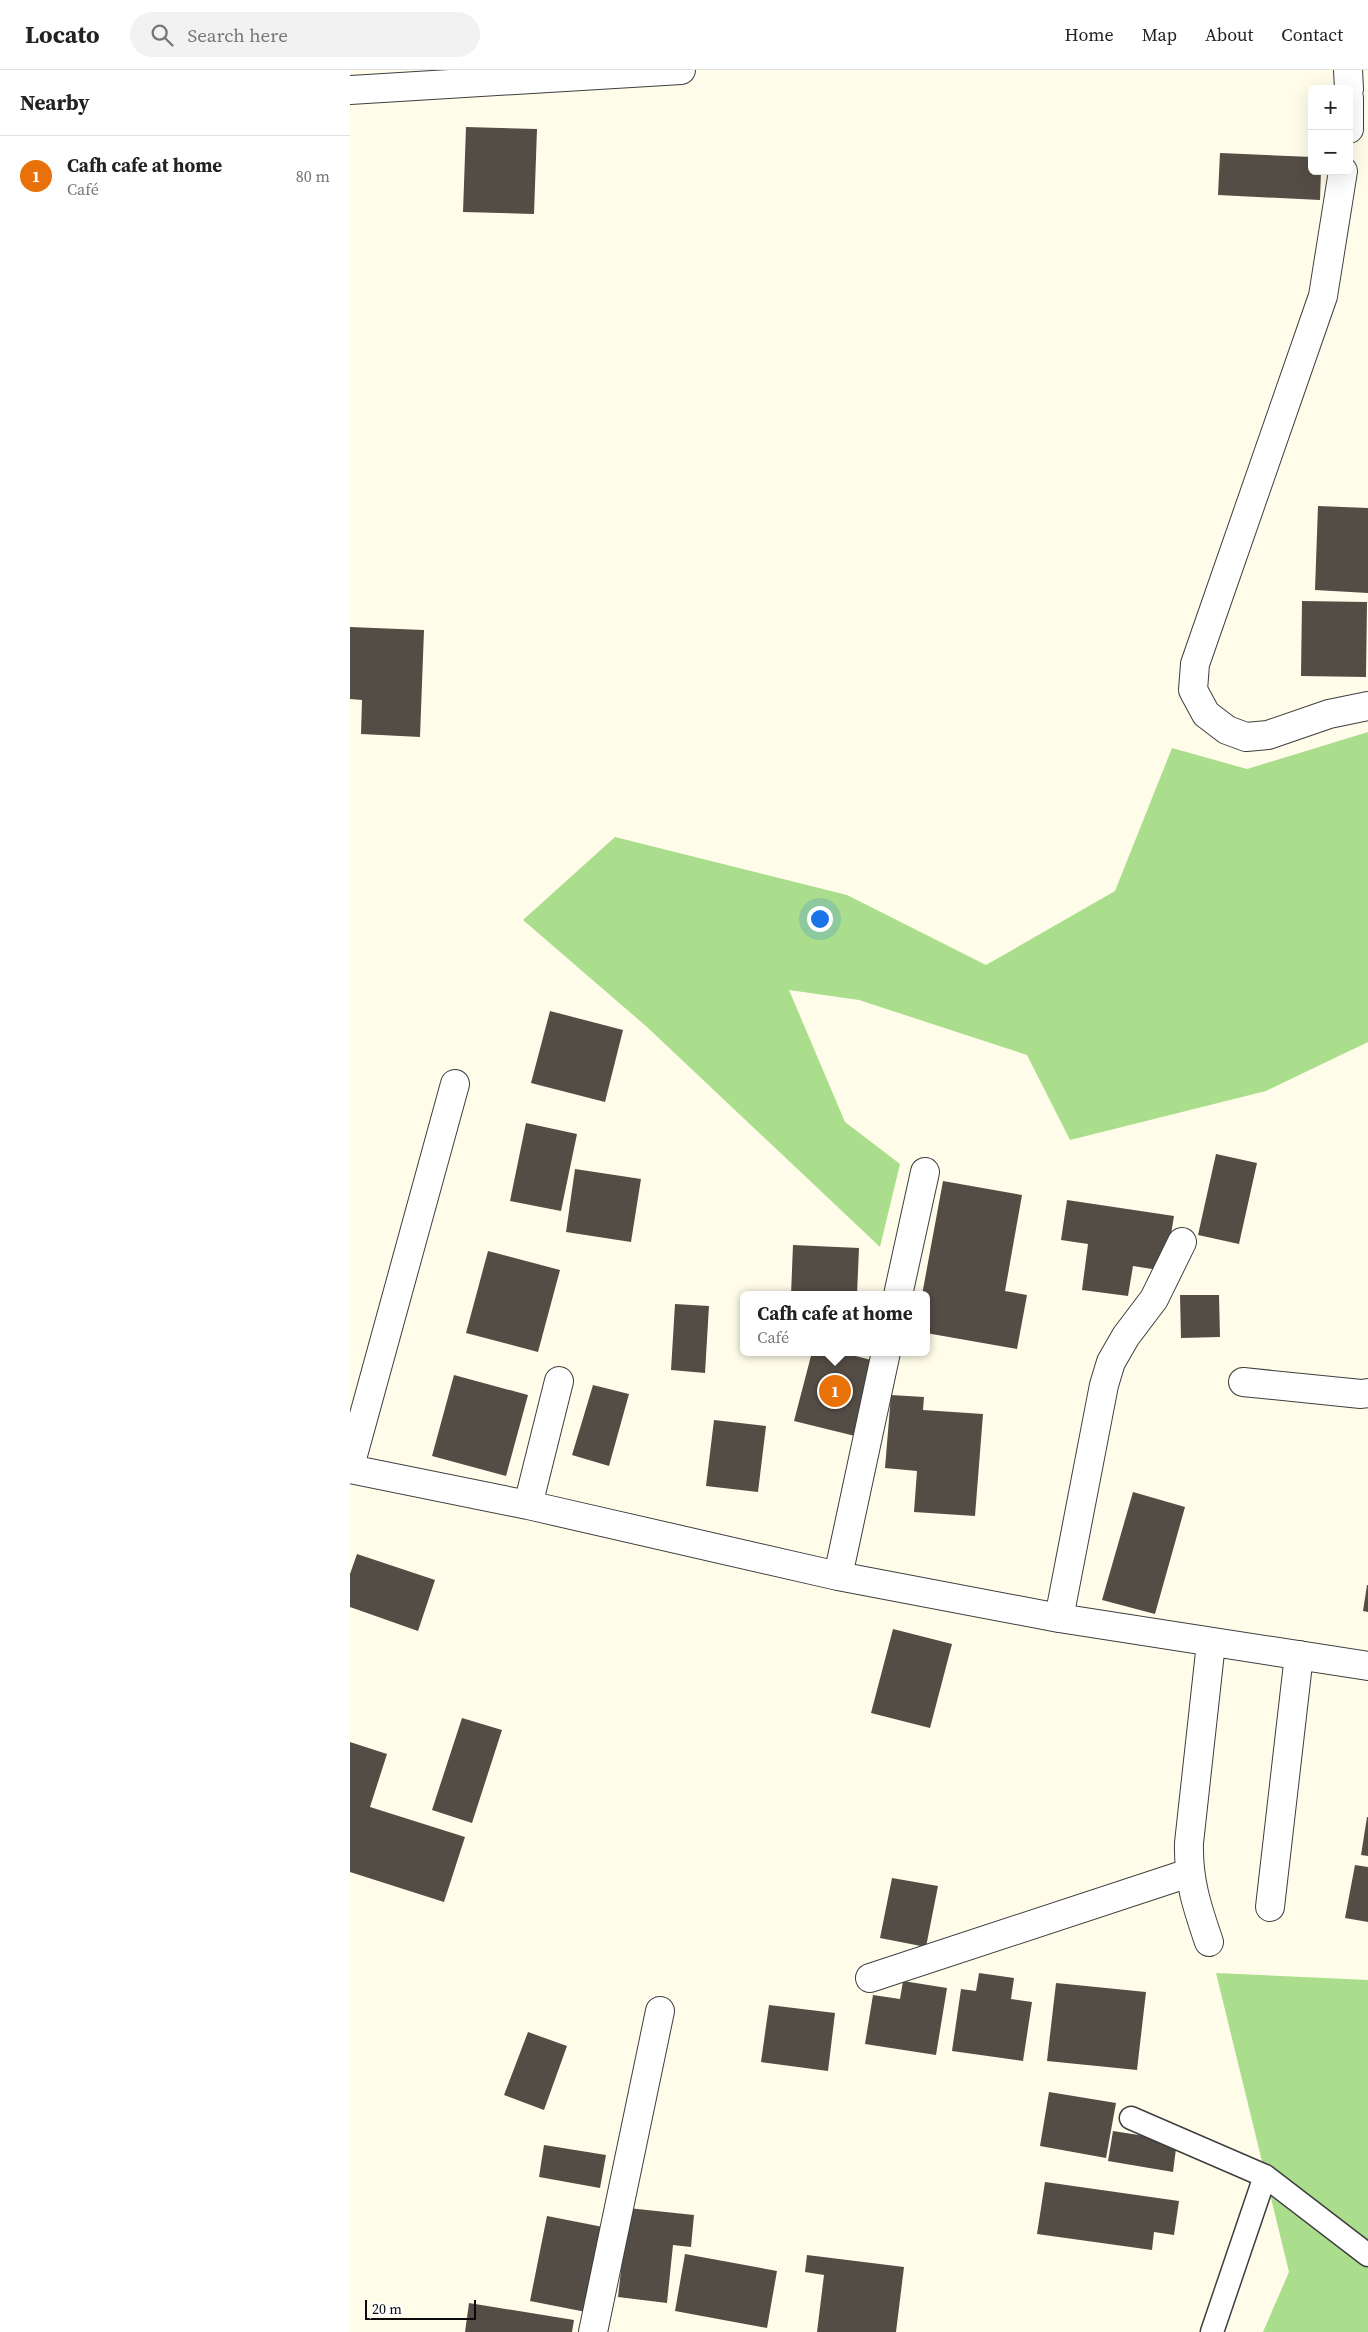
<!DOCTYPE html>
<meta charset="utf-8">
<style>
body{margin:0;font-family:"Source Serif 4",serif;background:#f2f2f2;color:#222}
.controls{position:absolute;right:15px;top:15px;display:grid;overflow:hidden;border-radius:8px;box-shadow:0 5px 20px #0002}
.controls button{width:45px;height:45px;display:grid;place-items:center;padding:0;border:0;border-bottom:1px solid #e0e0e0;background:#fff;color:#222;font:25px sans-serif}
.scale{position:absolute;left:15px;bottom:12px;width:111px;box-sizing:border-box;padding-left:5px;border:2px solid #0b0b0b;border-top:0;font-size:14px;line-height:18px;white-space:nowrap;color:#0b0b0b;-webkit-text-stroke:4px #fff;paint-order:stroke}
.you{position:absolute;left:469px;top:848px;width:18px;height:18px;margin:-12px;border:4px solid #fff;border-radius:50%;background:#1a73e8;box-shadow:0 0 0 8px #1a73e833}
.badge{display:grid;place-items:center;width:32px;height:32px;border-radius:50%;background:#c62118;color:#fff;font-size:16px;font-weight:700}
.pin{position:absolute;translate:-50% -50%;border:2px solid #fff;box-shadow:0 1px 5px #0006}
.popup{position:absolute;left:390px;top:1221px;width:190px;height:65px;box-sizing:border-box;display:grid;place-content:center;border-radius:8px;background:#fff;filter:drop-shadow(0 1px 4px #0005);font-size:16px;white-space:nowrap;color:#767676}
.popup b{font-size:19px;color:#222}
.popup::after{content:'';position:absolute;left:50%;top:100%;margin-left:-10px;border:10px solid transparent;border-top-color:#fff}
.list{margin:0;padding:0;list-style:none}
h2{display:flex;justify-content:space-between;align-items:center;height:65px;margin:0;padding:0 20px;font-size:21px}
h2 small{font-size:16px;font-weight:400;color:#767676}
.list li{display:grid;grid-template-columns:32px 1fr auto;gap:15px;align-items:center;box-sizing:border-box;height:80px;padding:0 20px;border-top:1px solid #e0e0e0}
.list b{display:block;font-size:19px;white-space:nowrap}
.list p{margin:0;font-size:16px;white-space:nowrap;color:#767676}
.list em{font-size:16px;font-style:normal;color:#767676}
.icon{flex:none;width:28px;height:28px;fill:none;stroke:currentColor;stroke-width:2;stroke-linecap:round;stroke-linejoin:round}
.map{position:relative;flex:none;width:1018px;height:2262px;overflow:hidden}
header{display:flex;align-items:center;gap:30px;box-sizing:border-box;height:70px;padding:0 25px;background:#fff;border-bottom:1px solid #e0e0e0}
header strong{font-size:24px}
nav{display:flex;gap:28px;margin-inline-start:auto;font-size:18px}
.search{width:350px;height:45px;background:#f2f2f2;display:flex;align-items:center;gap:12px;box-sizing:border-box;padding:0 18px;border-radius:28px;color:#767676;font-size:19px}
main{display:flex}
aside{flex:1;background:#fff}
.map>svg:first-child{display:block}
.forest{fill:#aade8d}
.building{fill:#544d46}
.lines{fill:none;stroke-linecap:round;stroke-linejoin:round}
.service-casing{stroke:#3e3e3e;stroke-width:25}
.minor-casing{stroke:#3e3e3e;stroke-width:30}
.service{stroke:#fff;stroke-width:22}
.minor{stroke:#fff;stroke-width:28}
</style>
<header>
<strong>Locato</strong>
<div class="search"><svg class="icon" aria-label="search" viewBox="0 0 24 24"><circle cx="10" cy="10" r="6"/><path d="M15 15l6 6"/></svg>Search here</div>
<nav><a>Home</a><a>Map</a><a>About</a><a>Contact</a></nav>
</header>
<main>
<aside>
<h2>Nearby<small></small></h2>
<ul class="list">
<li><span class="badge" style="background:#e8710a">1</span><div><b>Cafh cafe at home</b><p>Café</p></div><em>80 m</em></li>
</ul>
</aside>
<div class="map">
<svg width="1018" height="2262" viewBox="0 0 1018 2262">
<rect width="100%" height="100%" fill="#fffde9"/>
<path class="forest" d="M1018 662V972L916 1021 720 1070 677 985 509 930 439 920 495 1052 550 1094 530 1177 297 957 173 850 265 767 497 825 636 895 765 821 822 678 897 699Z
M866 1903 1018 1910V2262H913L939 2202Z"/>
<path class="building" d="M116 57 187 59 184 144 113 142Z
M870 83 962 87V101H971L970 130 868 125Z
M968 436 1018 438V523L965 520Z
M952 531 1017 532 1016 607 951 606Z
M0 557 74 560 70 667 11 664 12 630 0 629Z
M200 941 273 960 255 1032 181 1013Z
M176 1053 227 1064 211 1141 160 1131Z
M866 1084 907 1093 889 1174 848 1165Z
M225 1099 291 1109 281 1172 216 1162Z
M593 1111 672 1125 655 1221 677 1225 667 1279 576 1263V1225H572Z
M717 1130 824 1146 815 1201 783 1196 778 1226 732 1220 738 1174 711 1170Z
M443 1175 509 1178 507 1225H441Z
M138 1181 210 1200 188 1282 116 1263Z
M830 1225H869L870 1267 831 1268Z
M325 1234 359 1236 355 1303 321 1300Z
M462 1282H490L525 1291 505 1366 444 1351Z
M104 1305 178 1325 156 1406 82 1386Z
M243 1315 279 1324 259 1396 222 1385Z
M541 1325 574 1327 573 1340 633 1344 625 1446 564 1442 567 1401 535 1398Z
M364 1350 416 1356 408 1422 356 1416Z
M783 1422 835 1437 805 1544 752 1530Z
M7 1484 85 1510 68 1561 0 1537V1504Z
M1017 1515H1018V1542L1013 1541Z
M543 1559 602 1574 580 1658 521 1643Z
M112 1648 152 1660 122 1753 82 1740Z
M0 1672 37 1684 20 1737 115 1767 94 1832 0 1802Z
M1017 1747H1018V1786L1011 1785Z
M1005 1795 1018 1797V1852L995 1848Z
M542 1808 588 1816 576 1877 530 1868Z
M629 1903 664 1908 661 1929 682 1932 673 1991 602 1981 611 1919 626 1921Z
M553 1911 597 1918 586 1985 515 1974 523 1925 550 1929Z
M706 1913 796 1922 787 2000 697 1991Z
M419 1935 485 1943 478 2001 411 1992Z
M178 1962 217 1976 194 2040 154 2025Z
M699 2022 766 2033 756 2088 690 2076Z
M763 2061 827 2071 823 2102 758 2091Z
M194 2075 256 2085 250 2118 189 2107Z
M695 2112 829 2131 824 2165 804 2162 802 2180 687 2164Z
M278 2138 344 2145 341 2177 323 2175 317 2233 268 2227Z
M197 2146 253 2157 236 2242 180 2231Z
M335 2184 427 2201 417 2258 325 2241Z
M457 2185 554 2197 546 2262H467L474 2205 455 2202Z
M119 2233 224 2250 222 2262H115Z"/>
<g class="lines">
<defs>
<path id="service" d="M781 2048 915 2106 1018 2185
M862 2262 915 2106"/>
<path id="minor" d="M998 0 999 19
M0 20 331 0
M999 28V59
M993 101 973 226 845 594 843 620 856 644 877 660 896 667 918 665 979 644 1018 636
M548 1225 575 1102
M893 1312 1011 1324 1018 1323
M0 1396 105 1014
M0 1399 178 1435 488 1506 709 1548 1018 1596
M178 1435 209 1311
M488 1506 536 1282
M709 1548 754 1315 761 1292 776 1266 804 1229 832 1172
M920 1837 949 1585
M859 1872C847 1837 838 1810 839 1773L861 1573
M520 1908 839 1803
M243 2262 310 1941"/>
</defs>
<use href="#service" class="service-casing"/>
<use href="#minor" class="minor-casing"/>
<use href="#service" class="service"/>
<use href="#minor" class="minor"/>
</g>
</svg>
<div class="controls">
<button>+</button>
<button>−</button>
</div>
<div class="scale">20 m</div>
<div class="you"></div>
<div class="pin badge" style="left:485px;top:1321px;background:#e8710a">1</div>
<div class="popup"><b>Cafh cafe at home</b>Café</div>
</div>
</main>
